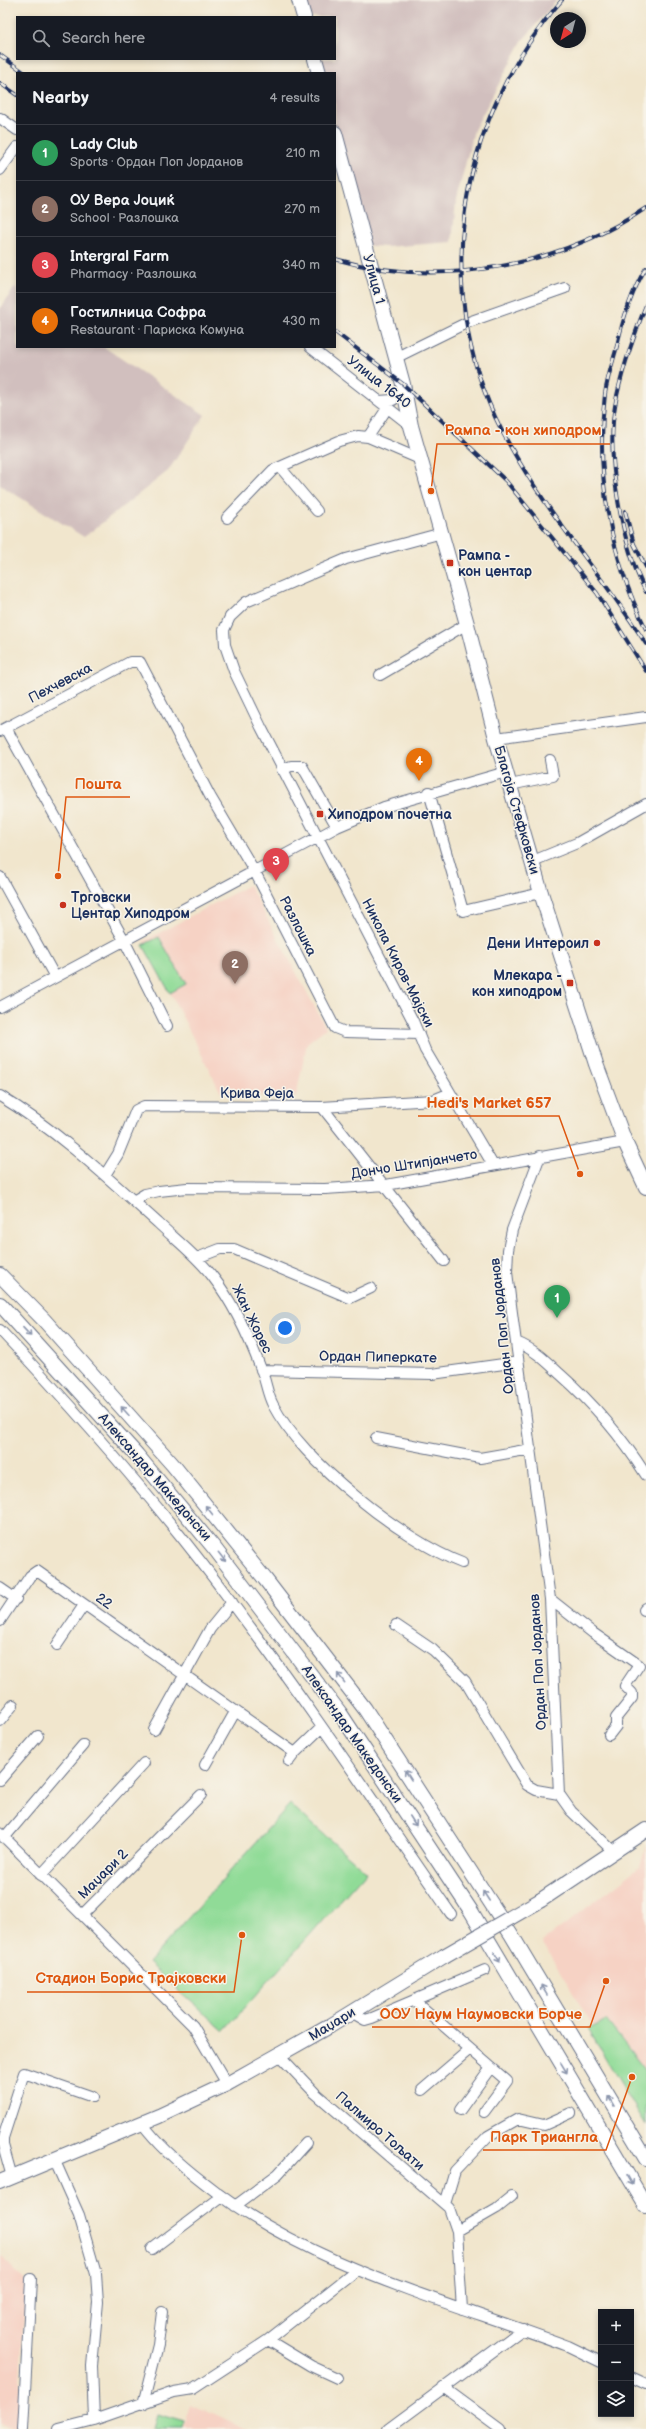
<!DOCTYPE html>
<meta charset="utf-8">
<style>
body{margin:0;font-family:"Balsamiq Sans",sans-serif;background:#242831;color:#f1f3f6}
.controls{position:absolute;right:12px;bottom:12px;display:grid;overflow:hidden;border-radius:0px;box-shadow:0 2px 6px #0003}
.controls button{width:36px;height:36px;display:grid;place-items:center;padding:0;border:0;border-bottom:1px solid #363941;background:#171b24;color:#f1f3f6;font:20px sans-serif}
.compass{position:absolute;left:550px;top:12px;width:36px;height:36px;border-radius:50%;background:#171b24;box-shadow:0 2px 6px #0003;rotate:216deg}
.you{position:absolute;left:285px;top:1328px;width:14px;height:14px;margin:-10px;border:3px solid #fff;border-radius:50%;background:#1a73e8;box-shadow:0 0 0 6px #1a73e833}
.badge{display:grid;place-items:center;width:26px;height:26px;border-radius:50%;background:#db2777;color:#fff;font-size:13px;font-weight:700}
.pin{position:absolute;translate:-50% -33px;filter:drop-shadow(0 1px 2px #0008)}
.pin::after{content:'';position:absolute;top:21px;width:14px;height:12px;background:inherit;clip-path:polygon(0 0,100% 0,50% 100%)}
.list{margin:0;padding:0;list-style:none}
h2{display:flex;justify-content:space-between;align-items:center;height:52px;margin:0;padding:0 16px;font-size:17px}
h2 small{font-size:13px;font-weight:400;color:#9ea1a6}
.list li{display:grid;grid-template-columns:26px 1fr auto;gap:12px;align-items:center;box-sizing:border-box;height:56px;padding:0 16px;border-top:1px solid #363941}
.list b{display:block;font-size:15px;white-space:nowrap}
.list p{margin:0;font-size:13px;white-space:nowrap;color:#9ea1a6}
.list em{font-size:13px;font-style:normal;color:#9ea1a6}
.icon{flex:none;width:22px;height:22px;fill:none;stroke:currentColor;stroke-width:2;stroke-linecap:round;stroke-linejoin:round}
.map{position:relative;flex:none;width:646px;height:2429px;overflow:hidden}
.search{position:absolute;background:#171b24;box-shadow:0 2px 6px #0003;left:16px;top:16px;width:320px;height:44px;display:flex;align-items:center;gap:10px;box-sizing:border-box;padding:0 14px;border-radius:0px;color:#9ea1a6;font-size:15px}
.panel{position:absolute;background:#171b24;box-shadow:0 2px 6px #0003;left:16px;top:72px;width:320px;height:276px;border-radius:0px}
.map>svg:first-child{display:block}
.built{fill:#f6d2c4}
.industrial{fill:#d1bfbe}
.green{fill:#90db97;stroke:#56857a}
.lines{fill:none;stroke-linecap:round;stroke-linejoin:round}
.street-casing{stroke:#666f85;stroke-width:12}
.secondary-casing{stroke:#666f85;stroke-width:16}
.street{stroke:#fff;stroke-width:10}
.secondary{stroke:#fff;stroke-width:14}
.rail-casing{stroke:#1b2f5e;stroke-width:4}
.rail{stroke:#f7f3e8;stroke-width:2.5;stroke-dasharray:8;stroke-linecap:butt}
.secondary-bridge-casing{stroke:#666f85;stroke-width:16;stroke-linecap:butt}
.secondary-bridge{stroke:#fff;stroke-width:14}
.oneway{stroke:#8d97ae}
.poi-dot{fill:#c8321e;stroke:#f7f3e8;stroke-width:1.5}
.labels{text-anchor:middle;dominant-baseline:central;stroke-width:3;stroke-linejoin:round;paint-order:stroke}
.street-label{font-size:14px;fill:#1b2f5e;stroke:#f7f3e8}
.poi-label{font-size:14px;font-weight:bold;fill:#1b2f5e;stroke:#f7f3e8;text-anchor:start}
.leader{fill:none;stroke:#de5710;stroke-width:1.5}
.callout-dot{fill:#de5710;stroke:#f7f3e8;stroke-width:1.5}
.callout-label{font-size:15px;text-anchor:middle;font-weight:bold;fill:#de5710;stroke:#f7f3e8;stroke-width:3;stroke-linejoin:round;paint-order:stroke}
</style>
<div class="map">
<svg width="646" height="2429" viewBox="0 0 646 2429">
<rect width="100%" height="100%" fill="#f7f3e8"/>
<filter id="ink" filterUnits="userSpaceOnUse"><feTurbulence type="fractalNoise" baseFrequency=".025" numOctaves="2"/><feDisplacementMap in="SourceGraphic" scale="8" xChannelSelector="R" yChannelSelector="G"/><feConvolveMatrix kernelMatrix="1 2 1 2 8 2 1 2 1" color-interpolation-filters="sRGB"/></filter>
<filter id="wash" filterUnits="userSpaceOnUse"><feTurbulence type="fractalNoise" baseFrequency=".012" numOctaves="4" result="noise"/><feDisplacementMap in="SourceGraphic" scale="16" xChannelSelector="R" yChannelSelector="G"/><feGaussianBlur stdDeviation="0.9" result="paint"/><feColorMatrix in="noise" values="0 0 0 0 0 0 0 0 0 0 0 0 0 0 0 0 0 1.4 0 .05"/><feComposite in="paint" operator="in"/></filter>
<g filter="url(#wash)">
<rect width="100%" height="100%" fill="#f1e6cd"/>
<path class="built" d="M249 885 326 1028 307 1043 296 1097 221 1093 144 941Z
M646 1846V2071L607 2020 593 2026 542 1942 640 1867Z
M0 2255 26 2282 17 2429 0 2425Z
M191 2403 247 2429H184Z"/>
<path class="industrial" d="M297 0H557L522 41 474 130 456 201 452 242 386 247 362 245 335 142V73H316L313 59H335V17H301Z
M15 287 17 289V347H104L205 415 168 471 84 537 0 485V309Z"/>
<path class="green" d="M159 937 186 984 170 993 143 945Z
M290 1804 366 1872 224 2031 148 1963Z
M606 2020 646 2071V2125L588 2029Z
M157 2414 184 2422 182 2429H153Z"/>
</g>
<g filter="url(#ink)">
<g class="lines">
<defs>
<path id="street" d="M0 118 17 130
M0 170 17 147
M310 347 411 426
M395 358 466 323 565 288
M379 401 393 400 404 391
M368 437 388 407
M280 467 317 511
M227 518 273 470 339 441 358 436 368 437 422 460
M442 533 346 559 246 602 230 617 224 630 225 645 234 671 261 727 413 1021 425 1050 493 1165
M380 675 467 624
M6 728 124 940 167 1026
M0 731 130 662H140L210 796 255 872 335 1028 345 1032 419 1034
M496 738 646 717
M282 770 291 766H302L337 827
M510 785 553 776 550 760
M429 792 463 911 541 893
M533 861 577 843 646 804
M0 877 55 977
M0 1007 337 827 384 807 506 772
M0 1096C58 1131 108 1178 158 1223 177 1241 197 1256 213 1277 234 1304 249 1337 261 1369 266 1381 267 1394 273 1405 302 1461 402 1540 462 1563
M322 1107 444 1261
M540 1156 512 1230 508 1250 507 1272 511 1305 550 1599 559 1794 571 1811 614 1852
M105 1175 118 1154 136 1110 144 1106 322 1107 433 1100 450 1093
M135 1200 145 1194 159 1191 187 1188 325 1189 386 1185 625 1142
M197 1258 220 1249H234L350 1298 371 1288
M0 1330C82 1417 162 1508 233 1604 309 1705 379 1810 451 1914
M516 1342C534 1349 546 1361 560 1374 594 1404 622 1437 646 1475
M261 1370 432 1374 518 1362
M376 1438 480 1458 531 1449
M0 1588 16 1599
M550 1599 593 1633 639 1665 625 1686 632 1693V1698L616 1718V1726L609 1735
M644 1610 646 1608
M0 1621 30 1576 37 1571 295 1753 289 1761
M396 1625 433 1650 465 1681 527 1785 536 1790 559 1794
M57 1645 84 1605
M0 1721 13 1705
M154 1730 210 1629 232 1602
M295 1753 322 1727
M205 1765 235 1712
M0 1780 38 1736
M0 1833 193 2026 227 2084
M4 1838 83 1745
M41 1875 144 1763
M82 1915 201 1795
M415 2001 507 2081 484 2112
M351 2012 365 2020 372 2018 485 1970
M279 2055 315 2093 449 2208 457 2231 462 2309
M422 2090 470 2049
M460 2110 491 2067
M142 2123C159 2146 181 2165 203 2182 309 2267 443 2299 568 2346L601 2362
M54 2159 79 2215 96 2274 98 2302 92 2366 94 2420
M12 2177 3 2145V2138L24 2073 93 2097
M445 2204 455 2171 488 2136 518 2119 544 2125 571 2113
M235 2206 278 2174 306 2143
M457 2231 497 2208 512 2196
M152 2249 221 2197
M268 2340 311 2366 337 2378
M631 2377 646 2384
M443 2387 500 2429
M143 2404 158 2345 162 2312
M23 2429 31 2279
M59 2429 94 2420 174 2392 193 2389 268 2340 357 2270
M388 2429 523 2329"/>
<path id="secondary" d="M299 0 304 17
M315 59 319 73
M335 133 403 384 411 426 467 624 496 738 541 893 596 1064 625 1142 646 1187
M0 1275 44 1320 173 1465 265 1579 365 1709 511 1934 646 2159
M0 1304 137 1455 215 1549 340 1713 471 1911 646 2206
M541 1900 646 1830
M0 2182 159 2116 227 2084 330 2026 444 1956"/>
</defs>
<use href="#street" class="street-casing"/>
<use href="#secondary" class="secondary-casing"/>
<use href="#street" class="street"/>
<use href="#secondary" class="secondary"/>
<defs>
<path id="rail" d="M562 0C455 122 427 299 509 444 548 515 603 576 646 644
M0 55 25 73
M0 83 17 95
M335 259C439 289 557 267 646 208
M646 268C631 292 622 322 616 350 612 364 607 379 605 394 595 475 610 556 646 629
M646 305C633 338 621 371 615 406 606 457 622 547 646 592
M335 332 403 384 506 481 597 593 646 671
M625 511 634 544 646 567"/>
</defs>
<use href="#rail" class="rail-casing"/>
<use href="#rail" class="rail"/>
<defs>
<path id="secondary-bridge" d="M444 1956 541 1900"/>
</defs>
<use href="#secondary-bridge" class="secondary-bridge-casing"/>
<use href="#secondary-bridge" class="secondary-bridge"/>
</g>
<defs><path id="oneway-shaft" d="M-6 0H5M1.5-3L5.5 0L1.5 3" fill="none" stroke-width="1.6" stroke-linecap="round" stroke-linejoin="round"/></defs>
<g class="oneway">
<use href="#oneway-shaft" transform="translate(27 1332) rotate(47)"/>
<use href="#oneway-shaft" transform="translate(125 1411) rotate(-132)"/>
<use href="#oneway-shaft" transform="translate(209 1510) rotate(-129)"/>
<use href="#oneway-shaft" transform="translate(222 1557) rotate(52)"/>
<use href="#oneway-shaft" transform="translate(341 1678) rotate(-128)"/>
<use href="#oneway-shaft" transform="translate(408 1775) rotate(-123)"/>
<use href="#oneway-shaft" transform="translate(413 1821) rotate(57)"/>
<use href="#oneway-shaft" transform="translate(486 1896) rotate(-123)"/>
<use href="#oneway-shaft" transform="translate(497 1957) rotate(60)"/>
<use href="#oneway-shaft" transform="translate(544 1990) rotate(-121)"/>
<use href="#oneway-shaft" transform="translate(564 2068) rotate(59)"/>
<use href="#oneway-shaft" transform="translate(611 2101) rotate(-121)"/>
<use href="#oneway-shaft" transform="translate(630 2180) rotate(60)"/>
</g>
</g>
<g class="poi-dot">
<rect x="446" y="559" width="8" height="8" rx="2"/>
<rect x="316" y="810" width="8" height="8" rx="2"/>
<circle cx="63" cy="905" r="4"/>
<circle cx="597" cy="943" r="4"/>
<rect x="566" y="979" width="8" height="8" rx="2"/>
</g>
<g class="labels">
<g class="street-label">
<text transform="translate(374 279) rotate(75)">Улица 1</text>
<text transform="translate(379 382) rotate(38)">Улица 1640</text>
<text transform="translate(60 683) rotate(-28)">Пехчевска</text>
<text transform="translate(517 810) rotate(74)">Благоја Стефковски</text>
<text transform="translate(298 926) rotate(63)">Разлошка</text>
<text transform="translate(398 963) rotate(63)">Никола Киров-Мајски</text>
<text x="257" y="1093">Крива Феја</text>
<text transform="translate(414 1164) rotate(-9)">Дончо Штипјанчето</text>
<text transform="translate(252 1319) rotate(64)">Жан Жорес</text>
<text transform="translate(502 1326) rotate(-96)">Ордан Поп Јорданов</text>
<text transform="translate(378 1357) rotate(1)">Ордан Пиперкате</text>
<text transform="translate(155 1477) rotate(49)">Александар Македонски</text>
<text transform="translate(104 1601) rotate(35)">22</text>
<text transform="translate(538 1662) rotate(-93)">Ордан Поп Јорданов</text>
<text transform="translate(352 1734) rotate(55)">Александар Македонски</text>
<text transform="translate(103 1874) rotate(-45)">Маџари 2</text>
<text transform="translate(332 2024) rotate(-31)">Маџари</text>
<text transform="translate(380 2131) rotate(41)">Палмиро Тољати</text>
</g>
<g class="poi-label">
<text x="458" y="555">Рампа -<tspan x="458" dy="16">кон центар</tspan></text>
<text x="328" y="814">Хиподром почетна</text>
<text x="71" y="897">Трговски<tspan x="71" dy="16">Центар Хиподром</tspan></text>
<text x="589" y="943" text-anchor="end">Дени Интероил</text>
<text x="562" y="975" text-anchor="end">Млекара -<tspan x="562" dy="16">кон хиподром</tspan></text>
</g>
</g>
<path class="leader" d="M431 491L437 444H610M58 876L66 797H130M580 1174L559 1116H418M242 1935L234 1992H27M606 1981L590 2027H372M632 2077L606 2150H483"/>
<g class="callout-dot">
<circle cx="431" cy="491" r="4"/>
<circle cx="58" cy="876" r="4"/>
<circle cx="580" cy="1174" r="4"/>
<circle cx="242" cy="1935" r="4"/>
<circle cx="606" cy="1981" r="4"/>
<circle cx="632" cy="2077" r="4"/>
</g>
<g class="callout-label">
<text x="523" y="435">Рампа - кон хиподром</text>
<text x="98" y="789">Пошта</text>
<text x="489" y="1108">Hedi's Market 657</text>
<text x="131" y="1983">Стадион Борис Трајковски</text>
<text x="481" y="2019">ООУ Наум Наумовски Борче</text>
<text x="544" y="2142">Парк Триангла</text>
</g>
</svg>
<div class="controls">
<button>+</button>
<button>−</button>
<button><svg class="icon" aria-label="layers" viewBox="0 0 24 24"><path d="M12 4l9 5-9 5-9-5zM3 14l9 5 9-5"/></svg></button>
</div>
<svg class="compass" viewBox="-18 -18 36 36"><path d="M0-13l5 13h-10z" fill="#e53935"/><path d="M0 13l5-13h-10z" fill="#9ea1a6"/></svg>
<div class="you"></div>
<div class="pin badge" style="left:557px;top:1318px;background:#2e9e5b">1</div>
<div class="pin badge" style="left:235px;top:984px;background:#8d6e63">2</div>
<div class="pin badge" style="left:276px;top:881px;background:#e0444e">3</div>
<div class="pin badge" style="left:419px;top:781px;background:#e8710a">4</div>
<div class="search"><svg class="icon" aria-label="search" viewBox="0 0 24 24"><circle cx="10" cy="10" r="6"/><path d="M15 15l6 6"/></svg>Search here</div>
<section class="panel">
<h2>Nearby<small>4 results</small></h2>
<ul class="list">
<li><span class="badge" style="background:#2e9e5b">1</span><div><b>Lady Club</b><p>Sports · Ордан Поп Јорданов</p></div><em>210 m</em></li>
<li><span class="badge" style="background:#8d6e63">2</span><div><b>ОУ Вера Јоциќ</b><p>School · Разлошка</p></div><em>270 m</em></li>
<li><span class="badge" style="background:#e0444e">3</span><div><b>Intergral Farm</b><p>Pharmacy · Разлошка</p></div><em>340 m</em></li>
<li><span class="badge" style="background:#e8710a">4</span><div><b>Гостилница Софра</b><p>Restaurant · Париска Комуна</p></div><em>430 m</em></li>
</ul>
</section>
</div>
